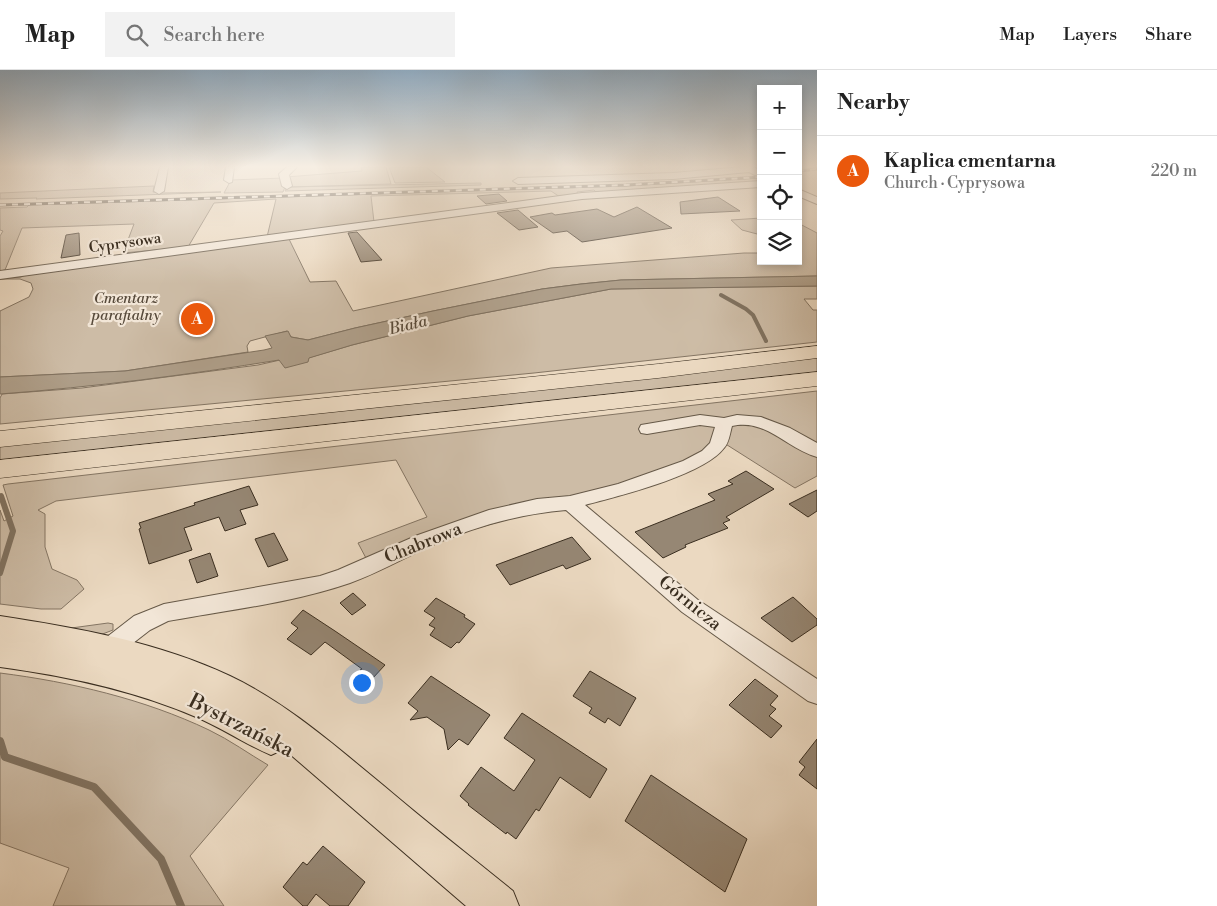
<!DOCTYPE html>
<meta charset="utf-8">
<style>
body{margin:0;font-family:"Libre Bodoni",serif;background:#f2f2f2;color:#222}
.controls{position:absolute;right:15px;top:15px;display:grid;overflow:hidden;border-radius:0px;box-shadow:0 2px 8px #0003}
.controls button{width:45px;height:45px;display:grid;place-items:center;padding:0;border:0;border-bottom:1px solid #e0e0e0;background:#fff;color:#222;font:25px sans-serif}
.you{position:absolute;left:361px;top:612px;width:18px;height:18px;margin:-12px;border:4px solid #fff;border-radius:50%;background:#1a73e8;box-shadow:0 0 0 8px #1a73e833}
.badge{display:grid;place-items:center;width:32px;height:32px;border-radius:50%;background:#ea580c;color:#fff;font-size:16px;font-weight:700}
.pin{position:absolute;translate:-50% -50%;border:2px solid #fff;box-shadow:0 1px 5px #0006}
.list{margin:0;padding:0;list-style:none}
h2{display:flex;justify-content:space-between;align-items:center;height:65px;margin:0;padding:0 20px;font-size:21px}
h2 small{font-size:16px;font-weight:400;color:#767676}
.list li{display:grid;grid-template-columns:32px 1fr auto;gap:15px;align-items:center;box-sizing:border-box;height:70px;padding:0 20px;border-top:1px solid #e0e0e0}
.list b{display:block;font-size:19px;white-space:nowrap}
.list p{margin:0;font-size:16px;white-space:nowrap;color:#767676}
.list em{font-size:16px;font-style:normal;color:#767676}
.icon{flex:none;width:28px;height:28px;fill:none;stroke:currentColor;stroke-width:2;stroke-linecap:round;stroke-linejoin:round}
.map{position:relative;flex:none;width:817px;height:836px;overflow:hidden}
header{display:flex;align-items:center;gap:30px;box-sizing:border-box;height:70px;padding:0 25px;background:#fff;border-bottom:1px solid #e0e0e0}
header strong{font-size:24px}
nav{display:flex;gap:28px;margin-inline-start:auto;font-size:18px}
.search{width:350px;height:45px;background:#f2f2f2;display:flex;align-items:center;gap:12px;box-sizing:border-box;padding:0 18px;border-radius:0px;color:#767676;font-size:19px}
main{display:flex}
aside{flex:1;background:#fff}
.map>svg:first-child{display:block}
.green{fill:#cdbca6;stroke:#847563}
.water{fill:#af9f8a;stroke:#807260}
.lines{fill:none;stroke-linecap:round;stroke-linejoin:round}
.stream-far2{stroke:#807260;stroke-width:4}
.stream-far1{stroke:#807260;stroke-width:6}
.stream{stroke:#807260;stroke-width:8}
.building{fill:#968774;stroke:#3a2e20}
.minor-casing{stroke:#665948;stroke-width:2}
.major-casing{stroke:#3a2e20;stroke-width:2}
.highway-casing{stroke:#3a2e20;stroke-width:1}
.minor{fill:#f2e6d7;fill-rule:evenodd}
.major{fill:#ebd9c1;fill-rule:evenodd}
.highway{fill:#ebd9c1;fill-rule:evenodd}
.rail-casing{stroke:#3a2e20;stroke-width:3}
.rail{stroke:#f2e6d7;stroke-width:2;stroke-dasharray:6;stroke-linecap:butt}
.labels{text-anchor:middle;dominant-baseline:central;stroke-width:4.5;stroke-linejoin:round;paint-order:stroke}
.far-street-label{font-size:15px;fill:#3a2e20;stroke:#f2e6d7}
.far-park-label{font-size:15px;font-style:italic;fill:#574a3b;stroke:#f2e6d7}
.far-water-label{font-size:16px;font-style:italic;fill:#574a3a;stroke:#f2e6d7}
.street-label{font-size:18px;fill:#3a2e20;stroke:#f2e6d7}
.near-street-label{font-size:21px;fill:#3a2e20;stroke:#f2e6d7}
</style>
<header>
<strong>Map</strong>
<div class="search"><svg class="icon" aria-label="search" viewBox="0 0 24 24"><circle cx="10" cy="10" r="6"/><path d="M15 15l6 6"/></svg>Search here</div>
<nav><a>Map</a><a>Layers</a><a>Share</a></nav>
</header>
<main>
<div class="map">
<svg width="817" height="836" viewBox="0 0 817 836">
<rect width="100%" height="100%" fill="#ebd9c1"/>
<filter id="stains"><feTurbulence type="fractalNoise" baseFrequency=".004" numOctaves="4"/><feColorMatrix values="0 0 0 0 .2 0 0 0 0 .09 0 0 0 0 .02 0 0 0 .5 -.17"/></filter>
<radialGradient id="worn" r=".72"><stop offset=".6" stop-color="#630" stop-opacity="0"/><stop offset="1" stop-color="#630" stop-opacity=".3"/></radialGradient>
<path class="green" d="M361 97H386L391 114 290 117 286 107 362 101Z
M389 97H426L445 112 395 113Z
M284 108 285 117 283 122 224 123 231 110Z
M761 108V113L597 123 594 120 577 122 578 125 560 127 551 121 371 126 374 152 267 167 276 129 214 133 188 177 123 183 134 154 22 158 5 200 0 201V166L3 161 0 160V138L27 137 29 135 627 116Z
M481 113V115L285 121 287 117Z
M154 116 153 122 161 123 221 122 36 129 37 128 0 129V123Z
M761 148V165L742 160 731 150Z
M798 153 817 163V206L621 210 581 214 542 219 433 241 355 258 308 270 291 267 287 261 250 271 247 276 248 282 125 301 0 307V241L29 227 33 219 31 213 20 209H0L21 207 29 203 288 167 310 212 336 211 353 241 551 198 744 183H761V191H798Z
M817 216V229H804L813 240H817V272L534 303 0 354V328L2 324 82 318 258 295 280 290 308 288 352 275 468 246 611 219Z
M817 288V303L0 392V375Z
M817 321V378L779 355 702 352 716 356 712 374 703 383 687 392 592 425 367 490 358 473 427 447 396 390 56 431 38 440 45 444V477L52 499 77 510 84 519 61 539H41L0 534V440L4 451 13 446 3 415 8 414Z
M734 355H759L817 384V406L795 418 724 373 729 357Z
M108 553 113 554V560L100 565 64 559Z
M0 603C71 612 144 629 209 660 230 670 249 684 268 695L190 786 224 836H53L69 798 0 773Z"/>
<path class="water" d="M817 206V216L611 219 468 246 352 275 309 288 308 292 285 298 279 290C187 305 94 317 0 324V307L125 301 264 280 272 278 265 266 288 261 291 267 308 270 355 258 433 241 542 219 581 214 621 210Z"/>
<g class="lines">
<path class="stream-far2" d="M721 225 746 239 753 245 766 271"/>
<path class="stream-far1" d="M0 503 13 461 1 426"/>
<path class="stream" d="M0 671 5 687 94 717 161 789 181 836"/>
</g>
<path class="building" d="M499 124 507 131 486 134 477 126Z
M718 127 740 141 681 144 680 132Z
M637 137 672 158 582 172 567 161 553 163 530 147 552 143 555 145 597 139 614 147Z
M518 140 538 157 519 160 497 143Z
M357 162 382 190 361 192 348 163Z
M79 163 80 185 61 188 66 165Z
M746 401 774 419 726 447 730 450 723 453 728 458 685 475 686 477 663 488 635 462 715 430 708 424 733 414 728 411Z
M249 416 258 435 240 440 246 454 225 461 219 447 184 458 192 480 149 494 139 459 141 458 139 453 195 435 194 433Z
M817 420V441L808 447 789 434Z
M274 463 288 490 268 497 255 469Z
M572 467 591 489 566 499 563 495 510 515 496 495Z
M210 483 218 506 197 513 189 490Z
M353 523 366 535 352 545 340 533Z
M793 527 817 549V555L792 572 761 548Z
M436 528 465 545 464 547 475 554 459 573 457 572 451 578 430 565 435 558 429 555 435 548 424 541Z
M303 540 335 561 385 595 372 609 360 600 362 599 325 572 311 585 287 569 298 558 291 553Z
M590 601 636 628 620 656 608 648 605 653 589 643 592 638 573 626Z
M431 606 490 645 468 675 459 669 448 680 444 659 427 647 410 650 418 641 408 633Z
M755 609 778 626 770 635 776 639 769 646 782 656 771 668 729 635Z
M522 643 607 699 590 728 560 707 539 741 536 739 516 769 507 762 506 764 468 735 469 734 460 726 481 697 514 721 535 690 504 668Z
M817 669V719L799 705 805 697 799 692Z
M651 705 747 769 725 822 625 751Z
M323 776 365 812 348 836H330L316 824 307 836H303L283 817 303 792 307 795Z"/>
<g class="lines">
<defs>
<path id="minor" d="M160 97H168L164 121 159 124 154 121Z
M226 97H234L232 112 229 113 224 110Z
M287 97H297L289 105 292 116 287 119 282 116 279 104Z
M743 97H753L761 101V108L749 102 673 109 518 114 513 111 518 108 673 103Z
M761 111V117L582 129 0 209V201L582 123Z
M798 119 817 127V134L798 126Z
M700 345 724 348 737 345 761 347 790 358 817 373V387C787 379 766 348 732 356 730 363 729 373 724 378 704 405 619 426 585 435L698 530 817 609V634L808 631 682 542 566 440C519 444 473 457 430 476 404 488 378 503 350 513 292 533 228 540 168 551L150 560 110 591 102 594 94 591 90 584 94 577 134 546 164 534 320 506 338 500 418 465 489 440 537 429 570 426 618 414 683 391 702 381 710 373 715 357 700 355 647 364 641 363 639 359 641 355 647 354Z"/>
<path id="major" d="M0 546C78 558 158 572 230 606 287 633 335 676 384 716 426 752 470 786 513 821L519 836H466L284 679 271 685C245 674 222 658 196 647 133 620 67 606 0 597Z"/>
<path id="highway" d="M817 276V288L658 308 0 377V361L658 294Z
M817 302V316L0 408V390Z"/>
</defs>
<use href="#minor" class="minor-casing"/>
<use href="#major" class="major-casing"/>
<use href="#highway" class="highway-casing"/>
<use href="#minor" class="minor"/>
<use href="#major" class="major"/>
<use href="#highway" class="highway"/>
<defs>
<path id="rail" d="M798 101 817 99
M0 135 626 115 761 107"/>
</defs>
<use href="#rail" class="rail-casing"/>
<use href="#rail" class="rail"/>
</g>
<linearGradient id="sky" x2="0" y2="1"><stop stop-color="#91acc2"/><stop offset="0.45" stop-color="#f6eee3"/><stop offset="1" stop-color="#f6eee3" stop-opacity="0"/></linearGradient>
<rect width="817" height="214" fill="url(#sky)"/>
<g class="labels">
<g class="far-street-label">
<text transform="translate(125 173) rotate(-8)">Cyprysowa</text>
</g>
<g class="far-park-label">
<text x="126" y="228">Cmentarz<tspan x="126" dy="17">parafialny</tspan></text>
</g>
<g class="far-water-label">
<text transform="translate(408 255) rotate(-13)">Biała</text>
</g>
<g class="street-label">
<text transform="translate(423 473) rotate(-22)">Chabrowa</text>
<text transform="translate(690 533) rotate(39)">Górnicza</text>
</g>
<g class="near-street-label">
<text transform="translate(241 656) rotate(27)">Bystrzańska</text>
</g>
</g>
<rect width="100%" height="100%" filter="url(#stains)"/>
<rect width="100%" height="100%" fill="url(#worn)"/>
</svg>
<div class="controls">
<button>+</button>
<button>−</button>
<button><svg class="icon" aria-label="locate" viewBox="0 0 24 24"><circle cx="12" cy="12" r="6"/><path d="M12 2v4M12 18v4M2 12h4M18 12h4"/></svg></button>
<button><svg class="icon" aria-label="layers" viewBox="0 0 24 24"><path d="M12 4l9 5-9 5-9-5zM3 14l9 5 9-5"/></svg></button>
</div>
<div class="you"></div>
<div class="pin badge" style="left:197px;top:249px">A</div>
</div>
<aside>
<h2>Nearby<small></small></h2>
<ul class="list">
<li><span class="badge">A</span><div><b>Kaplica cmentarna</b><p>Church · Cyprysowa</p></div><em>220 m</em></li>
</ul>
</aside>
</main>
